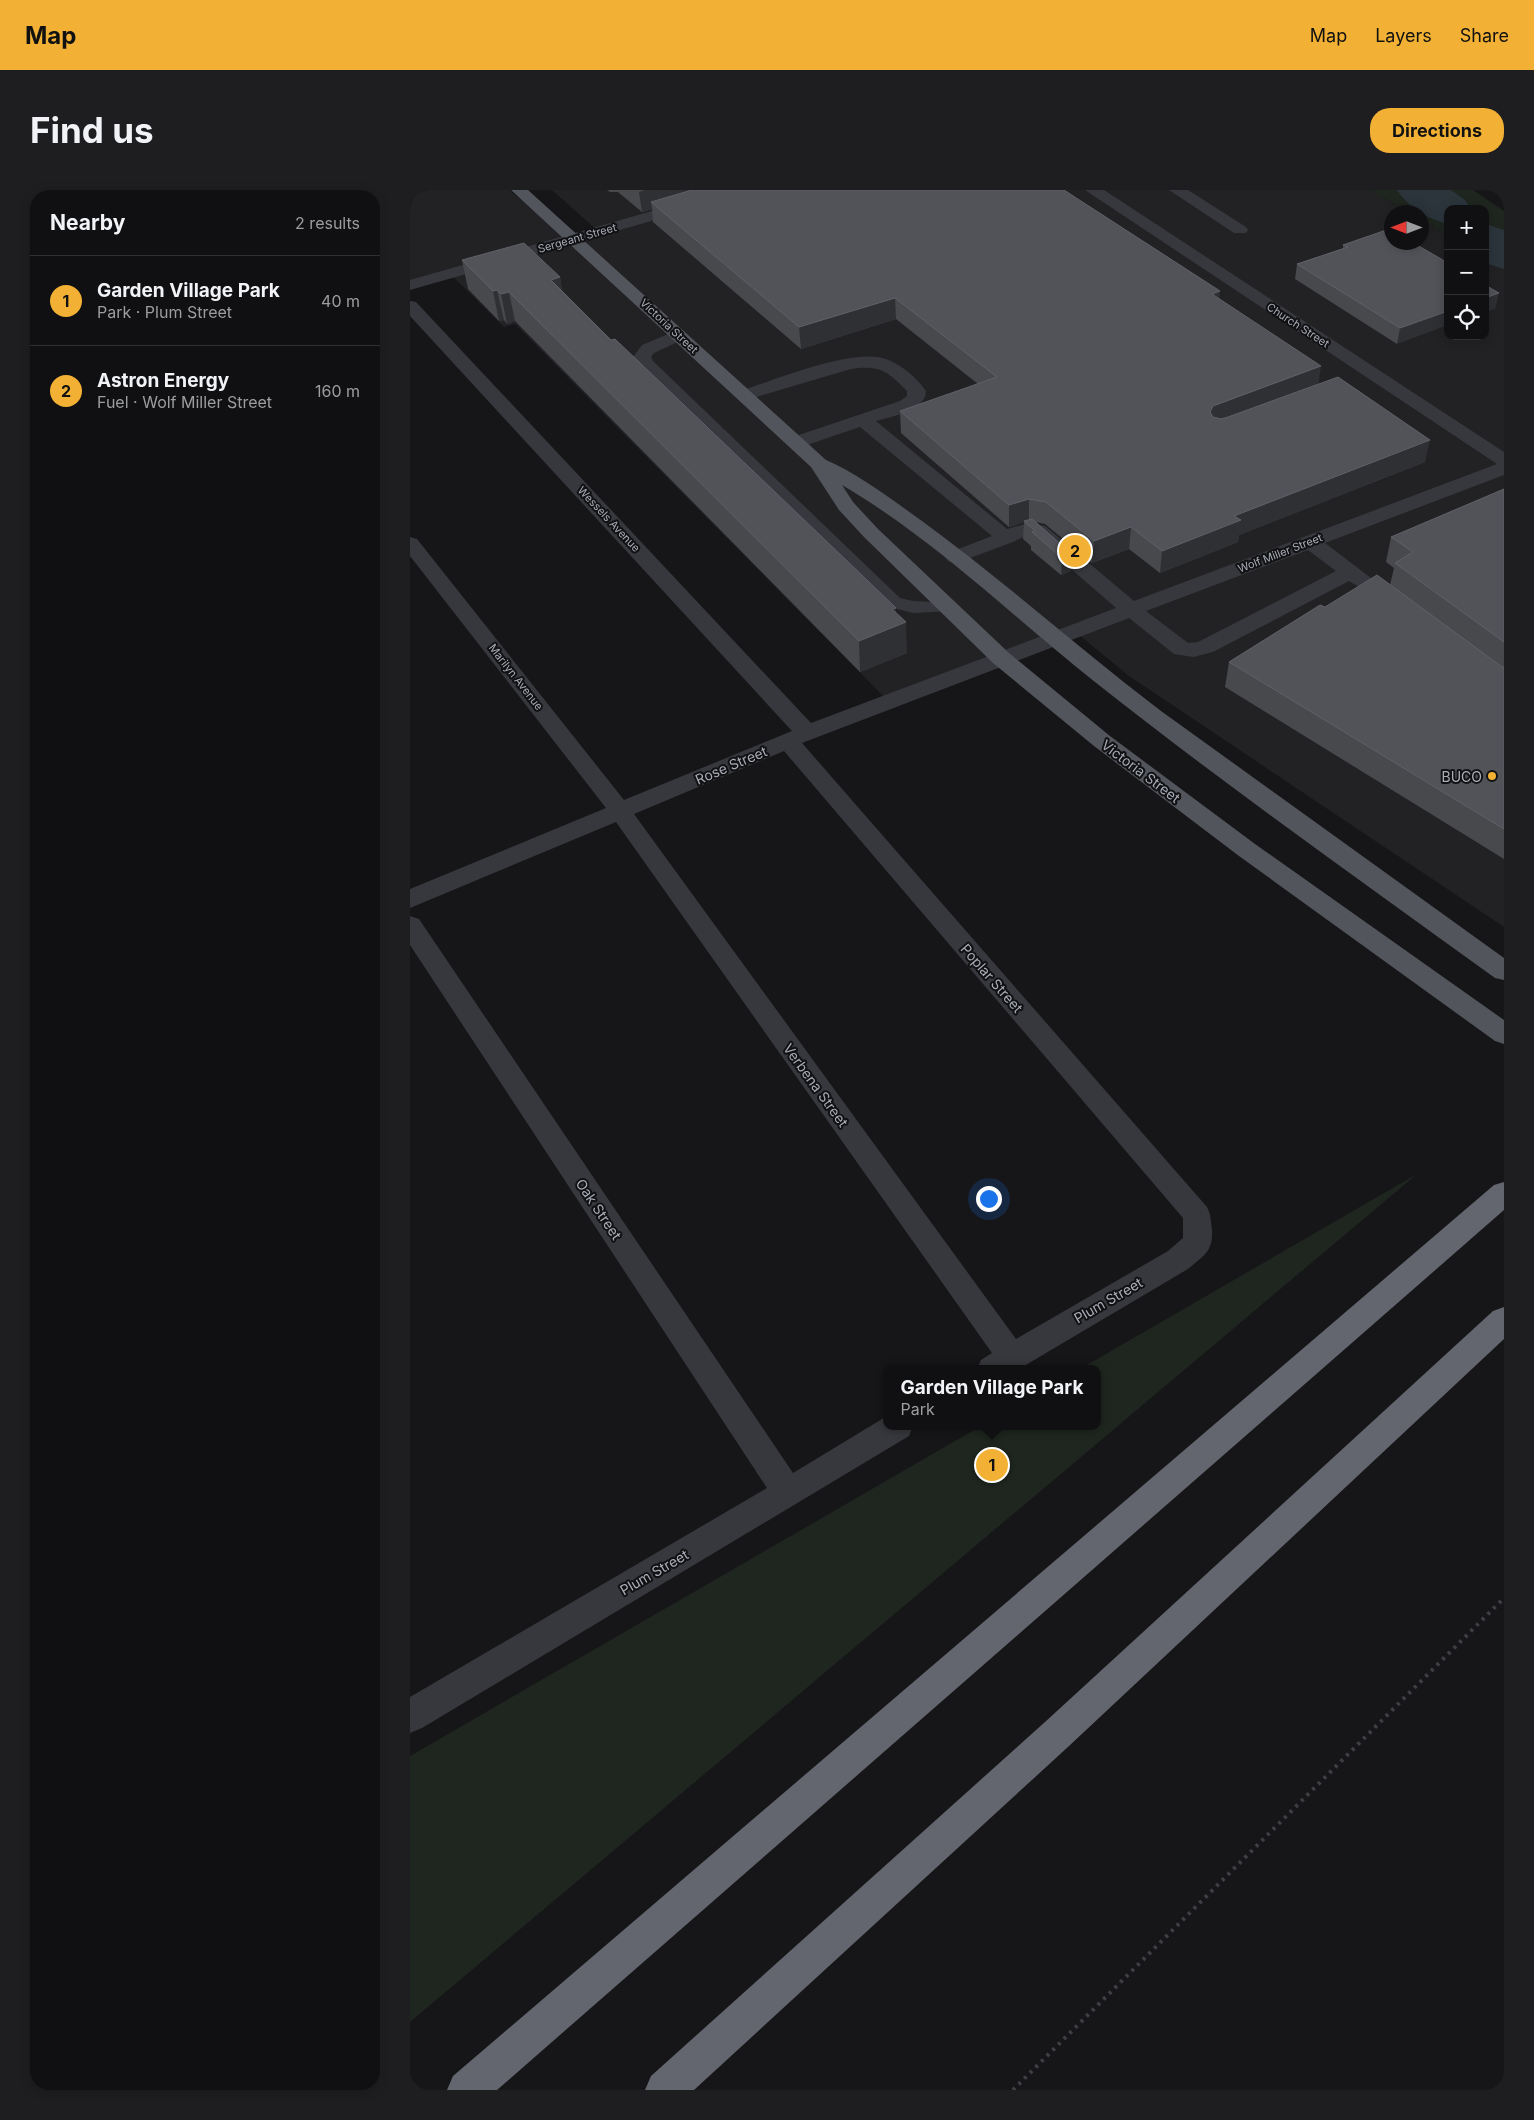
<!DOCTYPE html>
<meta charset="utf-8">
<style>
body{margin:0;font-family:Inter,sans-serif;background:#1e1e20;color:#f1f3f6}
.controls{position:absolute;right:15px;top:15px;display:grid;overflow:hidden;border-radius:10px;box-shadow:0 2px 12px #0003}
.controls button{width:45px;height:45px;display:grid;place-items:center;padding:0;border:0;border-bottom:1px solid #303032;background:#101012;color:#f1f3f6;font:25px sans-serif}
.compass{position:absolute;left:974px;top:15px;width:45px;height:45px;border-radius:50%;background:#101012;box-shadow:0 2px 12px #0003;rotate:270deg}
.you{position:absolute;left:578px;top:1008px;width:18px;height:18px;margin:-12px;border:4px solid #fff;border-radius:50%;background:#1a73e8;box-shadow:0 0 0 8px #1a73e833}
.badge{display:grid;place-items:center;width:32px;height:32px;border-radius:50%;background:#f2b134;color:#111;font-size:16px;font-weight:700}
.pin{position:absolute;translate:-50% -50%;border:2px solid #fff;box-shadow:0 1px 5px #0006}
.popup{position:absolute;left:473px;top:1175px;width:218px;height:65px;box-sizing:border-box;display:grid;place-content:center;border-radius:10px;background:#101012;filter:drop-shadow(0 1px 4px #0005);font-size:16px;white-space:nowrap;color:#9c9d9f}
.popup b{font-size:19px;color:#f1f3f6}
.popup::after{content:'';position:absolute;left:50%;top:100%;margin-left:-10px;border:10px solid transparent;border-top-color:#101012}
.list{margin:0;padding:0;list-style:none}
h2{display:flex;justify-content:space-between;align-items:center;height:65px;margin:0;padding:0 20px;font-size:21px}
h2 small{font-size:16px;font-weight:400;color:#9c9d9f}
.list li{display:grid;grid-template-columns:32px 1fr auto;gap:15px;align-items:center;box-sizing:border-box;height:90px;padding:0 20px;border-top:1px solid #303032}
.list b{display:block;font-size:19px;white-space:nowrap}
.list p{margin:0;font-size:16px;white-space:nowrap;color:#9c9d9f}
.list em{font-size:16px;font-style:normal;color:#9c9d9f}
.icon{flex:none;width:28px;height:28px;fill:none;stroke:currentColor;stroke-width:2;stroke-linecap:round;stroke-linejoin:round}
.map{position:relative;flex:none;width:1094px;height:1900px;overflow:hidden;border-radius:20px}
header{display:flex;align-items:center;gap:30px;box-sizing:border-box;height:70px;padding:0 25px;background:#f2b134;color:#111}
header strong{font-size:24px}
nav{display:flex;gap:28px;margin-inline-start:auto;font-size:18px}
.intro{display:flex;align-items:center;justify-content:space-between;box-sizing:border-box;height:120px;padding:0 30px}
h1{margin:0;font-size:35px}
.button{padding:12px 22px;border-radius:20px;background:#f2b134;color:#111;font-size:18px;font-weight:700}
main{display:flex;gap:30px;padding:0 30px}
aside{flex:1;background:#101012;border-radius:20px;box-shadow:0 2px 12px #0003}
.map>svg:first-child{display:block}
.built{fill:#222225}
.green{fill:#1e261f}
.lines{fill:none;stroke-linecap:round;stroke-linejoin:round}
.river{fill:#2c353c;fill-rule:evenodd}
.path{stroke:#3d3f44;stroke-width:4;stroke-dasharray:3 5;stroke-linecap:butt}
.minor{fill:#37383d;fill-rule:evenodd}
.major{fill:#53555c;fill-rule:evenodd}
.highway{fill:#63666e;fill-rule:evenodd}
.wall{fill:#47494d}
.shaded-wall{fill:#2f3033}
.building{fill:#525359;stroke:#5f6168}
.poi-dot{fill:#f2b134;stroke:#111113;stroke-width:2}
.labels{text-anchor:middle;dominant-baseline:central;stroke-width:4;stroke-linejoin:round;paint-order:stroke}
.far-street-label{font-size:11px;fill:#a8adb8;stroke:#111113}
.street-label{font-size:14px;fill:#a8adb8;stroke:#111113}
.poi-label{font-size:14px;fill:#a8adb8;stroke:#111113;text-anchor:end}
</style>
<header>
<strong>Map</strong>
<nav><a>Map</a><a>Layers</a><a>Share</a></nav>
</header>
<div class="intro"><h1>Find us</h1><a class="button">Directions</a></div>
<main>
<aside>
<h2>Nearby<small>2 results</small></h2>
<ul class="list">
<li><span class="badge">1</span><div><b>Garden Village Park</b><p>Park · Plum Street</p></div><em>40 m</em></li>
<li><span class="badge">2</span><div><b>Astron Energy</b><p>Fuel · Wolf Miller Street</p></div><em>160 m</em></li>
</ul>
</aside>
<div class="map">
<svg width="1094" height="1900" viewBox="0 0 1094 1900">
<rect width="100%" height="100%" fill="#161618"/>
<path class="built" d="M0 0H99L159 49 188 41 142 0H959L999 22H982V52H1012V30L1038 45V146H1075V66L1094 76V737L719 486 663 440 478 511 105 134 94 137 38 82 0 93Z"/>
<path class="green" d="M959 0H1063L1094 21V76L1075 66V19H1038V45L1012 30V22H999Z
M1007 984 0 1832V1566L571 1236H687V1179H670Z"/>
<g class="lines">
<path class="river" d="M987 0H1041L1055 10 1061 19H1038V34C1017 29 999 18 987 0Z
M1075 34 1094 40V79L1075 73Z"/>
<path class="path" d="M603 1900 1094 1408"/>
<path class="minor" d="M316 0H341L339 3 0 100V90Z
M675 0H694L1094 262V285L915 353 961 388 964 392 961 396C952 399 947 396 939 391L803 462 783 467 764 464 719 428 392 553 797 1017C801 1025 801 1031 802 1040 803 1062 794 1065 778 1079L609 1179H567L571 1170 582 1163 206 632 0 718V699L196 618 0 366V347L7 349 214 610 382 541 0 126V111L6 112 401 533 706 418 622 345H617L603 352 552 371 545 373 538 371 535 367 538 363 582 346 450 237 394 256 387 258 380 256 378 252 380 248 490 211 497 206V201C477 181 470 175 441 179L336 210 330 209 327 205 330 201C364 190 433 162 467 167 485 169 506 186 516 201 515 222 482 226 466 231L597 339 619 333 635 336 724 411 1087 274ZM898 360 926 381 788 452 778 453 736 421ZM374 561 773 1028V1048L758 1061 606 1149 224 624Z
M759 0H778L836 37 838 40 836 43H824Z
M268 140 274 141 277 145 274 149 244 163 241 167 243 171 490 408 503 411 543 413 546 417 543 421 503 423 476 416 229 177 223 167 232 155Z
M0 726 9 729 383 1283 477 1226V1236H503L499 1246 12 1538 0 1543V1507L357 1298 0 755Z"/>
<path class="major" d="M101 0H118L416 270C447 283 484 311 512 331 594 391 670 459 751 521L1094 768V790L1085 788C951 691 815 595 685 492 602 426 524 349 432 295L443 312 468 339 599 463 700 546 845 654 1094 830V854L1085 851 829 666 684 556 583 473 454 347 429 320 401 277Z"/>
<path class="highway" d="M1094 992V1020L87 1900H37L43 1886 1084 995Z
M1094 1117V1149L659 1556 284 1900H235L241 1886 635 1532 1083 1121Z"/>
</g>
<path class="wall" d="M197 0H654L809 109 908 194 1015 272 829 345 828 352 750 383 719 359 682 373 635 334 626 332 662 364 661 381 651 385 621 360V356L613 349 614 332 599 337 491 243 490 221 568 194 486 129 391 159 243 32 242 19 232 22 208 2H200Z
M933 55 1038 73 987 154 885 89 887 74 933 59Z
M52 70 150 87 152 101 201 150 486 423 497 463 450 482 105 131 97 134 94 130 89 131 58 99Z
M1094 299V669L815 497 819 472 915 417 980 395 984 378 976 372 981 347Z"/>
<path class="shaded-wall" d="M235 0H309L241 12 242 19 232 22 229 2Z
M150 87 155 117 141 90Z
M87 100 94 130 89 131 83 101Z
M810 101 808 122 802 104Z
M99 102 105 131 97 134 91 104Z
M1089 103 1085 119 1075 122V108Z
M485 108 486 129 391 159 389 137Z
M1038 121V135L987 154 990 138Z
M911 176 908 198 800 237V222L803 216Z
M1020 250 1015 272 829 345 828 352 750 383 752 361 824 326Z
M619 309V331H614V332L599 337V315Z
M721 337 719 359 682 373 684 351Z
M662 364 661 381 651 385 652 368Z
M486 418V436L496 432 497 463 450 482 449 451 482 419Z"/>
<path class="building" d="M282 0H654L810 101 802 104 911 176 803 216 800 222 803 227 811 229 818 227 928 187 1020 250 824 326 831 330 752 361 721 337 684 351 636 312 619 309 599 315 490 221 587 187 485 108 389 137 241 12Z
M979 39 982 41V52H1002L1038 73V121L990 138 887 74 938 57 933 55Z
M114 53 150 87 141 90 201 150 205 149 457 390 486 418 482 419 496 432 449 451 99 102 91 104 87 100 83 101 52 70Z
M1075 95 1089 103 1075 108Z
M1094 299V452L985 373 1003 362 981 347Z
M622 329 662 364 652 368 622 342 625 341 614 331Z
M967 385 1092 477H1094V639L819 472 910 415 915 417Z"/>
<circle class="poi-dot" cx="1082" cy="586" r="5"/>
<g class="labels">
<g class="far-street-label">
<text transform="translate(167 48) rotate(-16)">Sergeant Street</text>
<text transform="translate(888 135) rotate(33)">Church Street</text>
<text transform="translate(259 136) rotate(43)">Victoria Street</text>
<text transform="translate(199 329) rotate(47)">Wessels Avenue</text>
<text transform="translate(870 363) rotate(-21)">Wolf Miller Street</text>
<text transform="translate(106 487) rotate(52)">Marilyn Avenue</text>
</g>
<g class="street-label">
<text transform="translate(321 575) rotate(-23)">Rose Street</text>
<text transform="translate(731 581) rotate(37)">Victoria Street</text>
<text transform="translate(582 788) rotate(49)">Poplar Street</text>
<text transform="translate(406 895) rotate(54)">Verbena Street</text>
<text transform="translate(189 1019) rotate(56)">Oak Street</text>
<text transform="translate(698 1110) rotate(-30)">Plum Street</text>
<text transform="translate(244 1382) rotate(-30)">Plum Street</text>
</g>
<g class="poi-label">
<text x="1072" y="586">BUCO</text>
</g>
</g>
</svg>
<div class="controls">
<button>+</button>
<button>−</button>
<button><svg class="icon" aria-label="locate" viewBox="0 0 24 24"><circle cx="12" cy="12" r="6"/><path d="M12 2v4M12 18v4M2 12h4M18 12h4"/></svg></button>
</div>
<svg class="compass" viewBox="-18 -18 36 36"><path d="M0-13l5 13h-10z" fill="#e53935"/><path d="M0 13l5-13h-10z" fill="#9c9d9f"/></svg>
<div class="you"></div>
<div class="pin badge" style="left:582px;top:1275px">1</div>
<div class="popup"><b>Garden Village Park</b>Park</div>
<div class="pin badge" style="left:665px;top:361px">2</div>
</div>
</main>
